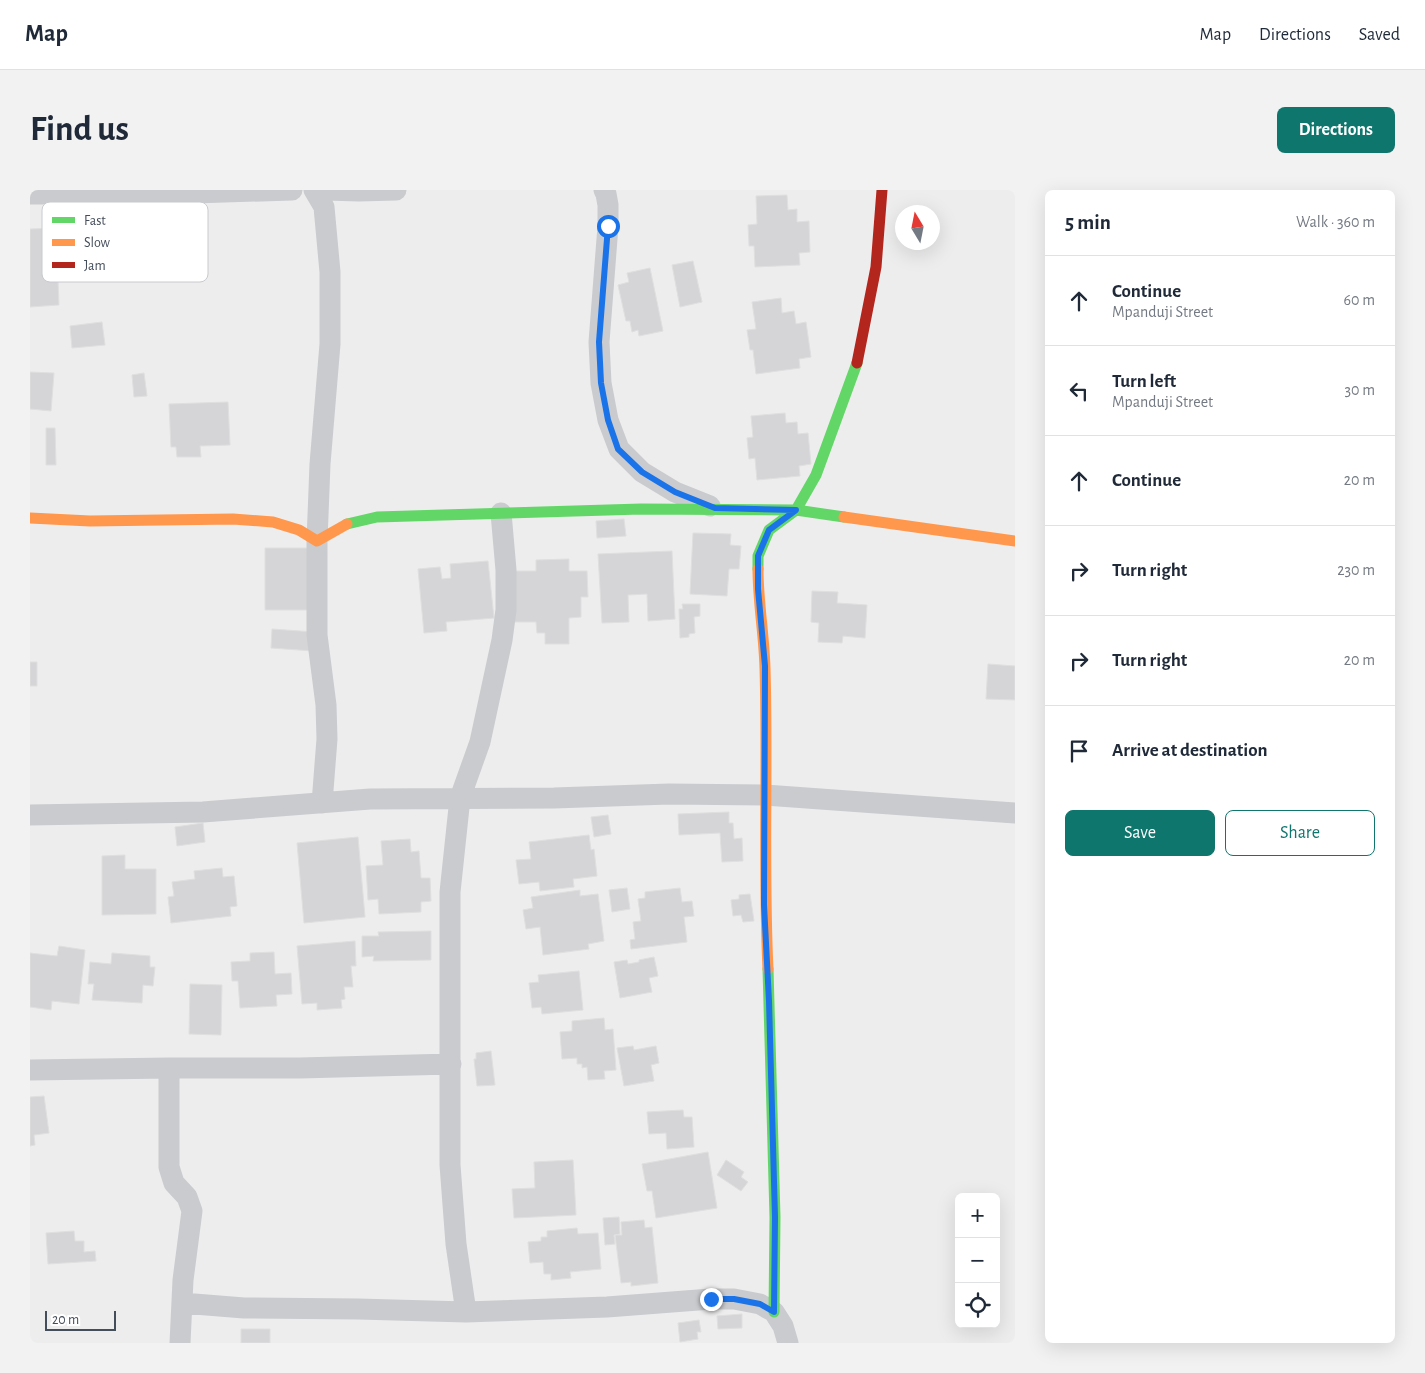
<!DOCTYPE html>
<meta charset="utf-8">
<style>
body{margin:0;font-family:"Alegreya Sans",sans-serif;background:#f2f2f3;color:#1f2937}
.controls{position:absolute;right:15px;bottom:15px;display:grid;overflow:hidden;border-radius:8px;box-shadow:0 5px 20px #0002}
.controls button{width:45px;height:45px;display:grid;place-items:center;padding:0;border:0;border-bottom:1px solid #e0e1e3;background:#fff;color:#1f2937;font:25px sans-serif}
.compass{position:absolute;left:865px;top:15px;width:45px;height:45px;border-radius:50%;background:#fff;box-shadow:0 5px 20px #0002;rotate:350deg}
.scale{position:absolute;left:15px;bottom:12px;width:71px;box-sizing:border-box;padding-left:5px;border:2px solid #444d5a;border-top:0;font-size:14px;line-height:18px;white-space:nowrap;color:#444d5a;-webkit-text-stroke:4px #fff;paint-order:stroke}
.stop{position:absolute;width:15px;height:15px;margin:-11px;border:4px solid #1a73e8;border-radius:50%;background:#fff}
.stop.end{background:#1a73e8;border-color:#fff;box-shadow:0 1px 5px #0008}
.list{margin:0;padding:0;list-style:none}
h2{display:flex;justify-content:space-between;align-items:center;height:65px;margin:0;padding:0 20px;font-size:21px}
h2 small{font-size:16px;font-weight:400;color:#747a83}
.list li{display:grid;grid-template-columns:32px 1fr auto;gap:15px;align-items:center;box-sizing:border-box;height:90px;padding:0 20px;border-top:1px solid #e0e1e3}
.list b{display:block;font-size:19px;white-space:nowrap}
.list p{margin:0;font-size:16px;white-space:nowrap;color:#747a83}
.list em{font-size:16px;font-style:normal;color:#747a83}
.actions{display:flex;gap:10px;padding:15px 20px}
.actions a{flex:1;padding:11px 0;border:1px solid #0f766e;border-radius:8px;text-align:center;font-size:18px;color:#0f766e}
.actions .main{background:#0f766e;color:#fff}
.icon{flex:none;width:28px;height:28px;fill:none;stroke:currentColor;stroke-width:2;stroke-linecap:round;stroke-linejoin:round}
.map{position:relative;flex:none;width:985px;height:1153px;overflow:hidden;border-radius:8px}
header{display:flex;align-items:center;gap:30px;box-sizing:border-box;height:70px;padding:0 25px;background:#fff;border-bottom:1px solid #e0e1e3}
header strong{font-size:24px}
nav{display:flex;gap:28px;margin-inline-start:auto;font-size:18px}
.intro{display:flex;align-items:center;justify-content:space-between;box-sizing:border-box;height:120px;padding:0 30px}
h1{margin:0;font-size:35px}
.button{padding:12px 22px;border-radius:8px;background:#0f766e;color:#fff;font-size:18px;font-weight:700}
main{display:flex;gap:30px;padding:0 30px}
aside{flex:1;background:#fff;border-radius:8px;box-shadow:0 5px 20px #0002}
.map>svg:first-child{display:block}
.building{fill:#d5d5d7;stroke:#dfdfe0}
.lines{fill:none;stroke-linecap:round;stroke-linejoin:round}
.street{stroke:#c9cbce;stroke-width:21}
.fast{stroke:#63d668;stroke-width:11}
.slow{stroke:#ff974d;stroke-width:11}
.jam{stroke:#b3261e;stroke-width:11}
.route{stroke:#1a73e8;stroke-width:6}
.key{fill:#fff;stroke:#c7cace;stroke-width:1}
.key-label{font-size:14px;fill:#444d5a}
</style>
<header>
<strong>Map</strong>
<nav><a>Map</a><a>Directions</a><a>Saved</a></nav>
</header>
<div class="intro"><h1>Find us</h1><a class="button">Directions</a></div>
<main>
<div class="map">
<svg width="985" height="1153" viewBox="0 0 985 1153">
<rect width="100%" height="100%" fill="#eeeded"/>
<path class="building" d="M757 5 758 20 767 19V32L779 31 780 62 769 63 770 75 725 77 724 56H719L718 35 727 34 726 6Z
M26 38 29 115 0 117V39Z
M663 71 672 112 650 117 642 75Z
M620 78 633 141 609 146 608 140 602 142 600 131H596L588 95 599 92 597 83Z
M751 108 752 123 764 121 766 134 776 132 781 167 769 169 770 178 726 184 723 160H720L717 140 726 139 722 112Z
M72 132 75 155 42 158 40 136Z
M0 182 24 183 21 221 0 219Z
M114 183 117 206 104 207 102 185Z
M198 212 200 255 170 256 171 267H147L146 257H141L139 214Z
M755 223 756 233 767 232 768 244 778 243 781 274 769 276 770 286 727 290 725 268 719 269 717 248 723 247 721 226Z
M16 238H25L26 275H16Z
M594 329 596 346 567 348 566 331Z
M663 343 701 344 700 355 711 356 709 379H699L697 406 660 404Z
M235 358H283V420H235Z
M642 361 645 429 618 431 617 404 598 405 599 432 572 433 568 364Z
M539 369V381H557L558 407H551V427L539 428V454H515V443H507L506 432H484L483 381H506V370Z
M458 371 464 428 416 432 417 441 394 443 388 379 410 377 412 389 421 388 420 374Z
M782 401 808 402 807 413 837 415 835 448 813 446 812 453 788 452 789 433 781 432Z
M652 414H670V426L664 427 665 443 659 444V447L650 448 649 419H653Z
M242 439 284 442 283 461 241 458Z
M0 472H7V496H0Z
M958 474 985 476V510L956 509Z
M699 622V633H703L704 649 712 648 713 671 692 672 690 643 649 645 648 624Z
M578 625 581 644 564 647 561 627Z
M173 633 175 652 147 656 145 637Z
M559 645 561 660 564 659 567 686 543 689 544 697 510 701 509 692 489 694 486 670 501 669 499 652Z
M328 647 335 727 274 733 267 653Z
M380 649 381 662 389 661 391 688H400L401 711 391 712V722L349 724 348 709 338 710 336 676 353 675 351 651Z
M95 665V679H126V724L72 725V666Z
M192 678 193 687 204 686 207 716 200 717 201 726 141 733 138 707 144 706 142 692 165 689 164 681Z
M597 698 600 719 582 722 579 700Z
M650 698 652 712 662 711 664 726 654 727 657 752 601 759 600 750 605 749 603 732 611 731 608 709 615 708V702Z
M550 700V706L568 704 574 751 558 754 559 759 513 765 510 737 496 739 493 720 503 718 501 707Z
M720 704 724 731 713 732 711 725 703 726 701 710 709 709V705Z
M401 741V770L343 771 344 766 332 767V746H349L348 742Z
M325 751 326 776H321L323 797H314L315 809 311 810 312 818 287 820V813L272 814 267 756Z
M29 756 55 760 49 814 22 811 21 820 0 817V763L27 766Z
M244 762 245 784 261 783 262 804 246 805 247 816 210 818 208 791H202L201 772 220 771V763Z
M82 763 120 766V777H125L123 796 113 795 112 813 62 810 64 794H58L60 772 81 774Z
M624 767 628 786 619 788 622 802 590 808 584 772 597 770 598 774 609 772V770Z
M549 781 553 820 512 824 511 817 502 818 499 793 509 792 508 785Z
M160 794 192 795 191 845 159 844Z
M574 828 575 840 583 839 586 880 574 881 575 889 558 890 557 877 552 878V874H547V868L532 869 530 842 542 841V831Z
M603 856 604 860 626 856 629 873 621 875 624 891 594 896 587 858Z
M461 861 465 895 447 896 444 869H446V863Z
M14 906 19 943 4 945 5 955 0 956V907Z
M653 920 654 927H662L664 957 637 959 636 943 619 944 617 922Z
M678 962 687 1018 626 1028 622 1001H617L612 974Z
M543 970 546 1025 484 1028 482 999 505 998 504 972Z
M696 970 714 982 711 987 718 992 711 1001 687 985Z
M589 1027 590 1044 584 1045 585 1054 575 1055 573 1028Z
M614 1030 615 1038 622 1037 628 1093 601 1096V1092L591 1093 585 1045H592L591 1032Z
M547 1038 548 1044 568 1043 571 1079 540 1082 541 1088 521 1090V1084H514L513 1072 500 1073 498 1052 511 1051V1047H517V1041Z
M44 1041 45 1051H54V1062L65 1061 66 1071 18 1074 16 1043Z
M712 1124V1138L688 1139 687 1126Z
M669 1130 671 1142H667L668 1149 650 1152 648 1133Z
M211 1139H240V1153H211Z"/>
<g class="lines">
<path class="street" d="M284 0 294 17 300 82V154L290 274 287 351V445L296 515 297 549 292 613
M296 0 329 1 366 0
M574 0 576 4 578 15V36L569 152 571 193 578 230 589 259 612 282 645 302 680 316
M0 4H132L262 0
M0 625 173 622 340 609 524 608 639 604 735 605 985 623
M139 878V977L144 993 157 1007 162 1021 153 1090 150 1153
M0 880 139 878H270L421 874
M152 1113 214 1118 328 1119 436 1122 577 1117 681 1109H704L730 1114 744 1122 753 1136 758 1153
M436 1122 426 1054 420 975V702L430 608 450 552 472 450 476 420V380L471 323"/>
<path class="fast" d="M317 334 347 327 611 319 766 320 814 327
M728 379V366L739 340 766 320 786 285 827 173
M738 779 745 1027 744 1122"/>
<path class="slow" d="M814 327 985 351
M0 328 60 331 203 329 243 332 269 340 287 351 317 334
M728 379C728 412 734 444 735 478 738 578 733 678 738 779"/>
<path class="jam" d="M827 173 846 77 852 0"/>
</g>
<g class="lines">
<path class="route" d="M578 36 569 152 571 193 578 230 588 259 612 282 645 302 685 318 766 320 739 340 728 366V399L735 476 734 715 739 811 745 1027 744 1122 730 1114 704 1109H681"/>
</g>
<rect x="12" y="12" width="166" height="80" rx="8" class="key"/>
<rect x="22" y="27" width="23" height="6" fill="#63d668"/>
<rect x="22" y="49" width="23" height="7" fill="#ff974d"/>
<rect x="22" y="72" width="23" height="6" fill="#b3261e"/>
<g class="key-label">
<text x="54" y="35">Fast</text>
<text x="54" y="57">Slow</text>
<text x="54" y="80">Jam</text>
</g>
</svg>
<div class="controls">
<button>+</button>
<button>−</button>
<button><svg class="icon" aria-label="locate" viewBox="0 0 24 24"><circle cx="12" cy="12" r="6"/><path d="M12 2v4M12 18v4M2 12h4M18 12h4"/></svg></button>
</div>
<svg class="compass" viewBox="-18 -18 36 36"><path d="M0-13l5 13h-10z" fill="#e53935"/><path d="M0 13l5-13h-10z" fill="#747a83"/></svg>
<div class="scale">20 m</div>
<div class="stop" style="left:578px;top:36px"></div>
<div class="stop end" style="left:681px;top:1109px"></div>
</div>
<aside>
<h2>5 min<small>Walk · 360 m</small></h2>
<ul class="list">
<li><svg class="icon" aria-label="ahead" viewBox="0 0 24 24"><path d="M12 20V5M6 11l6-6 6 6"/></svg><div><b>Continue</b><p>Mpanduji Street</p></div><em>60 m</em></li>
<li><svg class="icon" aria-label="left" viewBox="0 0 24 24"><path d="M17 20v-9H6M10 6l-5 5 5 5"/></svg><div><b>Turn left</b><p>Mpanduji Street</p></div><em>30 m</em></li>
<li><svg class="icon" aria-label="ahead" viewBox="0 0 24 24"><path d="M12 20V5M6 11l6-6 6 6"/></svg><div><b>Continue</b></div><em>20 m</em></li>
<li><svg class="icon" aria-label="right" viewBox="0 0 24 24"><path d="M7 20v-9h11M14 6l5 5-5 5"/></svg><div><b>Turn right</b></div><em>230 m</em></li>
<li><svg class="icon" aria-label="right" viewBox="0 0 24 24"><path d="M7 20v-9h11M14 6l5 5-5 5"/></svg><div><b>Turn right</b></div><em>20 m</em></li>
<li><svg class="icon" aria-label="arrive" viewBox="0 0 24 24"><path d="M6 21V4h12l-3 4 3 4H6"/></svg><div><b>Arrive at destination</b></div></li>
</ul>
<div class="actions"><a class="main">Save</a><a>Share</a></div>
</aside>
</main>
